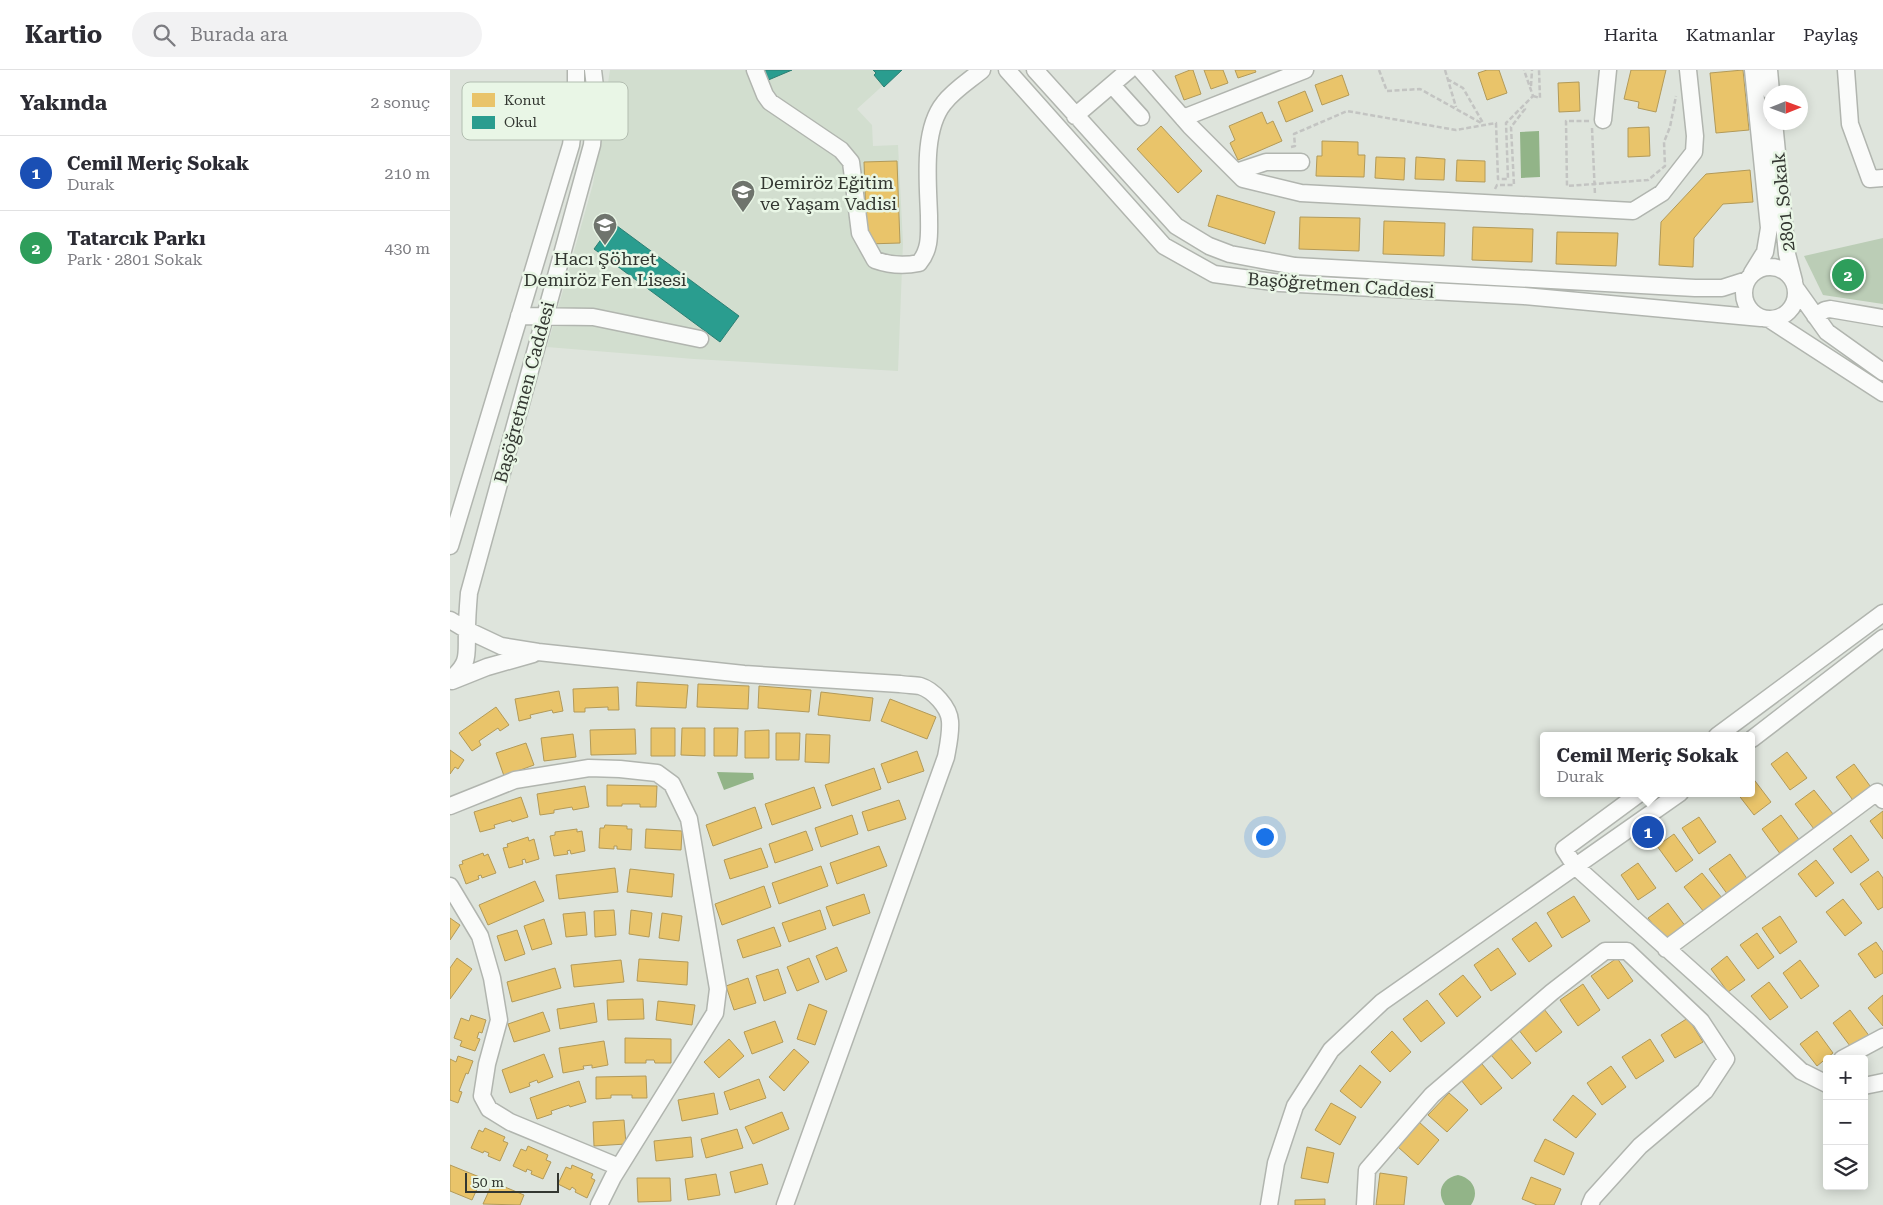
<!DOCTYPE html>
<html lang="tr">
<meta charset="utf-8">
<style>
body{margin:0;font-family:"Roboto Serif",serif;background:#f2f2f3;color:#2b2b33}
.controls{position:absolute;right:15px;bottom:15px;display:grid;overflow:hidden;border-radius:5px;box-shadow:0 2px 12px #0003}
.controls button{width:45px;height:45px;display:grid;place-items:center;padding:0;border:0;border-bottom:1px solid #e1e1e2;background:#fff;color:#2b2b33;font:25px sans-serif}
.compass{position:absolute;left:1313px;top:15px;width:45px;height:45px;border-radius:50%;background:#fff;box-shadow:0 2px 12px #0003;rotate:89deg}
.scale{position:absolute;left:15px;bottom:12px;width:94px;box-sizing:border-box;padding-left:5px;border:2px solid #333731;border-top:0;font-size:14px;line-height:18px;white-space:nowrap;color:#333731;-webkit-text-stroke:4px #e9f6e6;paint-order:stroke}
.you{position:absolute;left:814px;top:766px;width:18px;height:18px;margin:-12px;border:4px solid #fff;border-radius:50%;background:#1a73e8;box-shadow:0 0 0 8px #1a73e833}
.badge{display:grid;place-items:center;width:32px;height:32px;border-radius:50%;background:#db2777;color:#fff;font-size:16px;font-weight:700}
.pin{position:absolute;translate:-50% -50%;border:2px solid #fff;box-shadow:0 1px 5px #0006}
.popup{position:absolute;left:1090px;top:662px;width:215px;height:65px;box-sizing:border-box;display:grid;place-content:center;border-radius:5px;background:#fff;filter:drop-shadow(0 1px 4px #0005);font-size:16px;white-space:nowrap;color:#7c7c81}
.popup b{font-size:19px;color:#2b2b33}
.popup::after{content:'';position:absolute;left:50%;top:100%;margin-left:-10px;border:10px solid transparent;border-top-color:#fff}
.list{margin:0;padding:0;list-style:none}
h2{display:flex;justify-content:space-between;align-items:center;height:65px;margin:0;padding:0 20px;font-size:21px}
h2 small{font-size:16px;font-weight:400;color:#7c7c81}
.list li{display:grid;grid-template-columns:32px 1fr auto;gap:15px;align-items:center;box-sizing:border-box;height:75px;padding:0 20px;border-top:1px solid #e1e1e2}
.list b{display:block;font-size:19px;white-space:nowrap}
.list p{margin:0;font-size:16px;white-space:nowrap;color:#7c7c81}
.list em{font-size:16px;font-style:normal;color:#7c7c81}
.icon{flex:none;width:28px;height:28px;fill:none;stroke:currentColor;stroke-width:2;stroke-linecap:round;stroke-linejoin:round}
.map{position:relative;flex:none;width:1433px;height:1135px;overflow:hidden}
header{display:flex;align-items:center;gap:30px;box-sizing:border-box;height:70px;padding:0 25px;background:#fff;border-bottom:1px solid #e1e1e2}
header strong{font-size:24px}
nav{display:flex;gap:28px;margin-inline-start:auto;font-size:18px}
.search{width:350px;height:45px;background:#f2f2f3;display:flex;align-items:center;gap:12px;box-sizing:border-box;padding:0 18px;border-radius:28px;color:#7c7c81;font-size:19px}
main{display:flex}
aside{flex:1;background:#fff}
.map>svg:first-child{display:block}
.built{fill:#d2decf}
.green{fill:#bbcdb6}
.water{fill:#92b488}
.homes{fill:#e9c46a;stroke:#b29a59}
.schools{fill:#2a9d8f;stroke:#2d7e73}
.lines{fill:none;stroke-linecap:round;stroke-linejoin:round}
.minor-casing{stroke:#b1b5af;stroke-width:19}
.path{stroke:#c3c4c2;stroke-width:2.5;stroke-dasharray:5 2.5;stroke-linecap:butt}
.minor{stroke:#fafbfa;stroke-width:16}
.labels{text-anchor:middle;dominant-baseline:central;stroke-width:5;stroke-linejoin:round;paint-order:stroke}
.poi-label{font-size:18px;fill:#333731;stroke:#e9f6e6;text-anchor:start}
.street-label{font-size:18px;fill:#333731;stroke:#e9f6e6}
.key{fill:#e9f6e6;stroke:#b2bdb0;stroke-width:1}
.key-label{font-size:14px;fill:#333731}
</style>
<header>
<strong>Kartio</strong>
<div class="search"><svg class="icon" aria-label="search" viewBox="0 0 24 24"><circle cx="10" cy="10" r="6"/><path d="M15 15l6 6"/></svg>Burada ara</div>
<nav><a>Harita</a><a>Katmanlar</a><a>Paylaş</a></nav>
</header>
<main>
<aside>
<h2>Yakında<small>2 sonuç</small></h2>
<ul class="list">
<li><span class="badge" style="background:#1a4fb4">1</span><div><b>Cemil Meriç Sokak</b><p>Durak</p></div><em>210 m</em></li>
<li><span class="badge" style="background:#2e9e5b">2</span><div><b>Tatarcık Parkı</b><p>Park · 2801 Sokak</p></div><em>430 m</em></li>
</ul>
</aside>
<div class="map">
<svg width="1433" height="1135" viewBox="0 0 1433 1135">
<rect width="100%" height="100%" fill="#dee4dc"/>
<path class="built" d="M160 0H450L407 39 422 55 423 76 448 75 453 173 448 301 244 289 97 277 143 114Z"/>
<path class="green" d="M1433 168V234L1373 225 1354 186Z"/>
<path class="water" d="M1089 61 1090 107 1071 108 1070 62Z
M267 702 303 703 304 709 274 720Z
M1008 1105C1023 1108 1030 1122 1021 1135H995C986 1122 992 1108 1008 1105Z"/>
<path class="homes" d="M740 0H743L751 24 734 30 725 6Z
M754 0H773L778 13 761 19Z
M785 0H805L806 2 788 8Z
M1037 0H1049L1057 23 1037 30 1028 3Z
M1181 0H1216L1206 42 1188 38 1189 32 1174 29Z
M1293 0 1299 60 1266 63 1260 3Z
M892 5 899 25 872 35 865 15Z
M1129 12 1130 41 1109 42 1108 13Z
M855 21 863 41 836 52 828 32Z
M812 42 817 54 823 51 832 71 788 90 780 73 785 70 779 56Z
M711 56 752 101 728 123 687 79Z
M1199 57 1200 86 1178 87V58Z
M872 71 908 72V85H915L914 107 866 106 867 86H872Z
M926 87 955 88 954 110 925 108Z
M966 87 995 89 994 110 965 109Z
M1007 90 1035 91V112L1006 111Z
M447 91 450 173 417 174 414 92Z
M1300 100 1303 132 1273 134 1244 168 1243 197 1209 195 1211 152 1256 104Z
M767 125 825 142 815 174 758 156Z
M850 147 910 148 909 181 849 179Z
M934 151 995 153 994 186 933 184Z
M1023 157 1083 159 1082 192 1022 190Z
M1107 162 1168 163 1166 196 1106 194Z
M187 612 238 615 236 638 186 636Z
M248 614 299 616 298 639 247 637Z
M309 616 361 620 359 642 308 638Z
M168 617 169 640H158V637L135 638V642H124L123 619Z
M109 621 113 641 103 643 102 640 80 645 81 648 69 651 65 629Z
M371 622 423 628 420 651 368 645Z
M440 629 486 647 477 669 431 651Z
M46 637 59 655 50 661 48 658 29 671 31 675 22 681 9 663Z
M201 658H225V686H201Z
M232 658H255V686L231 685Z
M264 658H288L287 686H264Z
M185 659 186 684 141 685 140 660Z
M319 660V688H295V661Z
M326 663H350L349 690H326Z
M123 664 126 687 94 691 91 668Z
M356 664 380 665 379 693 355 692Z
M76 673 84 695 54 706 46 683Z
M0 680 14 690 8 699 5 697 0 704Z
M467 681 474 701 438 713 431 694Z
M1337 682 1357 708 1340 720 1321 694Z
M1404 694 1423 720 1405 733 1386 707Z
M424 698 431 719 382 736 375 715Z
M1302 707 1321 732 1304 745 1287 723H1302Z
M157 715 207 716 206 737H190V734H172V736H157Z
M135 716 139 737 123 740 122 737 104 740V743L90 745 87 724Z
M364 717 371 738 322 755 315 734Z
M1364 720 1383 744 1364 759 1345 734Z
M71 727 78 747 62 752 61 750 44 755 45 758 30 762 24 742Z
M449 730 456 749 418 761 412 742Z
M305 737 312 758 263 776 256 755Z
M1433 741V769L1420 751Z
M402 745 408 764 371 777 365 758Z
M1331 745 1350 771 1331 785 1312 759Z
M1249 747 1266 772 1249 784 1232 758Z
M155 755 177 756V759H182L181 780 167 779V776H164V779L149 778 150 758H154Z
M127 759V762L132 761 135 781 121 784 120 780 117 781 118 784 104 786 100 766 105 765V762Z
M196 759 232 761 231 780 195 778Z
M356 761 363 780 325 793 319 774Z
M1224 764 1243 790 1226 802 1207 776Z
M1401 765 1419 790 1401 803 1383 779Z
M78 767 79 771 84 769 89 789 76 793 75 789 72 790 73 794 59 798 53 778 58 777 57 774Z
M429 776 437 796 387 814 380 793Z
M311 778 318 797 280 809 274 790Z
M33 783 34 786 38 784 46 803 32 808 31 805 28 806 29 809 16 814 9 795 13 794 12 791Z
M1280 784 1298 810 1278 825 1259 799Z
M1366 790 1384 813 1366 827 1348 804Z
M1188 793 1206 818 1188 830 1171 805Z
M371 796 378 816 329 834 322 813Z
M165 798 168 822 109 829 106 805Z
M180 799 224 804 222 827 177 822Z
M1428 801 1433 808V837L1428 840 1410 814Z
M1252 803 1272 828 1254 842 1234 817Z
M85 811 94 831 38 855 29 835Z
M314 816 321 837 272 855 265 834Z
M414 824 420 843 383 856 376 837Z
M1124 826 1140 851 1112 868 1097 843Z
M1393 829 1412 853 1395 866 1376 842Z
M1218 833 1236 857 1217 872 1198 848Z
M164 840 166 865 145 867 144 841Z
M181 840 202 843 199 867 179 864Z
M370 840 376 859 339 872 332 853Z
M135 842 137 865 116 867 113 844Z
M212 843 232 846 229 871 209 868Z
M1330 846 1347 872 1330 884 1312 858Z
M0 848 10 855 0 870Z
M94 849 102 874 82 880 74 856Z
M1086 852 1102 876 1079 892 1062 869Z
M324 857 331 876 293 888 287 870Z
M67 860 75 884 55 891 47 866Z
M1307 863 1324 887 1308 899 1290 875Z
M1426 872 1433 882V903L1425 908 1408 884Z
M387 877 397 901 376 910 366 886Z
M1048 878 1066 904 1041 921 1024 895Z
M1277 886 1295 910 1278 922 1261 899Z
M7 888 22 899 0 929V898Z
M359 888 369 912 347 921 337 897Z
M1167 888 1183 911 1158 929 1141 906Z
M189 889 238 892 237 915 187 911Z
M171 890 174 912 124 917 121 895Z
M1350 890 1369 916 1351 929 1333 903Z
M105 898 111 918 62 932 57 912Z
M328 899 336 923 314 931 306 906Z
M1013 905 1031 927 1007 947 989 924Z
M298 908 306 933 284 940 276 916Z
M1319 912 1338 937 1320 950 1301 926Z
M1133 914 1150 940 1128 956 1110 930Z
M1433 925V956L1418 938Z
M193 929 194 949 158 950 157 930Z
M977 930 995 953 971 972 953 949Z
M208 931 245 935 242 955 206 950Z
M144 933 147 952 110 959 107 939Z
M359 934 377 941 365 975 347 969Z
M1094 939 1112 962 1086 982 1068 959Z
M1400 940 1420 967 1403 980 1383 953Z
M93 942 100 961 64 972 58 954Z
M21 945 36 950 32 963 29 962 27 968 30 969 25 981 10 976 12 971 4 968 11 948 19 951Z
M1238 948 1253 972 1225 988 1211 965Z
M325 951 333 972 302 984 294 962Z
M942 961 961 982 940 1002 921 982Z
M1367 961 1383 983 1367 996 1350 974Z
M175 968 221 969V993H205L204 990H196V993H175Z
M1060 968 1081 993 1062 1009 1041 985Z
M279 969 294 986 269 1008 254 992Z
M1200 969 1214 991 1186 1009 1172 987Z
M154 971 158 995 142 998V995L133 996 134 999 113 1003 109 978Z
M344 979 359 992 334 1021 319 1007Z
M94 984 103 1007 88 1013 87 1010 79 1013 80 1016 60 1023 52 1000Z
M8 986 23 991 18 1004 16 1003 9 1021 12 1022 8 1033 0 1030V989L6 992Z
M1032 994 1052 1018 1031 1035 1011 1010Z
M910 995 931 1012 911 1038 890 1021Z
M1161 996 1176 1017 1152 1035 1137 1013Z
M196 1006 197 1028H182V1025H161V1028L146 1029V1007Z
M309 1009 316 1028 280 1040 274 1022Z
M129 1011 136 1032 120 1037 119 1035 101 1041 102 1044 87 1049 80 1028Z
M264 1023 268 1044 232 1051 228 1030Z
M999 1023 1018 1040 997 1062 978 1045Z
M1123 1025 1146 1044 1126 1068 1103 1050Z
M881 1033 906 1047 890 1075 865 1060Z
M332 1042 339 1059 303 1074 295 1057Z
M174 1050 176 1074 144 1076 143 1052Z
M969 1052 989 1070 968 1095 948 1077Z
M35 1058 55 1067 53 1071 58 1073 50 1091 38 1086 39 1083 34 1081 33 1083 21 1078 29 1060 33 1062Z
M287 1059 293 1078 256 1088 251 1069Z
M241 1067 243 1087 206 1091 204 1071Z
M1095 1069 1124 1083 1114 1105 1084 1091Z
M78 1076 98 1085 96 1090 101 1092 93 1109 81 1104 82 1101 77 1099 76 1102 63 1096 71 1079 76 1081Z
M857 1077 884 1083 878 1113 851 1108Z
M312 1094 318 1114 285 1123 280 1102Z
M0 1095 32 1108 22 1130 0 1121Z
M122 1095 143 1104 141 1108 145 1110 137 1128 125 1122 126 1120 122 1117 120 1120 108 1114 116 1097 121 1099Z
M930 1103 957 1107 954 1135H926Z
M266 1104 270 1125 238 1130 235 1109Z
M1081 1107 1111 1119 1104 1135H1087L1072 1129Z
M187 1108H220L221 1131 188 1132Z
M43 1112 74 1125 70 1135 33 1134Z
M875 1129V1135H845V1130Z"/>
<path class="schools" d="M312 0H342L316 11Z
M423 0H452L434 17 424 5 426 3Z
M163 153 289 246 270 272 144 179Z"/>
<g class="lines">
<defs>
<path id="minor" d="M305 0 315 25 320 32 391 80 401 92 410 163 425 190C439 195 455 196 469 193 481 179 479 163 479 146 478 112 472 60 494 33 504 20 520 10 532 0
M557 0 714 176 764 204 830 213 1074 226 1311 248
M585 0 726 156 759 176 780 184 845 196 1245 218H1272L1297 210
M691 0 740 56 793 109 851 123 1183 141 1212 123 1244 82 1245 66 1238 0
M1319 0 1321 22
M1396 0 1400 54 1420 109 1433 108
M662 15 691 47
M625 46 679 0
M733 48 855 0
M1153 50 1158 0
M1324 52 1337 184 1344 211
M786 102 816 92H851
M1294 223a26 26 0 1 1 52 0a26 26 0 1 1-52 0Z
M1302 203 1315 182 1319 158 1303 0
M1347 220 1377 262 1433 302
M69 246 143 247 250 269
M1365 246 1375 240 1380 239 1433 248
M1319 249 1433 323
M0 476 121 75 126 36V0
M0 550 17 560 51 576 88 582 294 604 450 614C456 615 464 615 470 616 483 620 499 637 500 651 501 663 498 676 496 687L335 1135
M0 610C21 592 16 585 17 560 17 548 18 535 19 523L142 75 146 25 143 0
M2 611 37 597 83 584
M1267 666 1433 543
M1302 669 1433 568
M1190 723 1114 779 1125 796 1299 952 1351 1001 1377 1014
M0 736 65 710 139 698 170 699 207 703 222 714 239 749 268 919 265 943 163 1107 149 1135
M0 816 30 866 42 908 49 950 37 994 32 1026 39 1039 60 1052 169 1097
M1216 879 1427 722 1433 730
M1392 989 1433 967
M1414 1016 1433 1012
M819 1135 826 1093 845 1036 881 980 932 932 1230 723
M915 1135 917 1100 982 1025 1102 922 1155 881H1177L1251 951 1276 989 1255 1021 1190 1076 1143 1128 1140 1135"/>
</defs>
<use href="#minor" class="minor-casing"/>
<path class="path" d="M929 0 937 21 970 19 1033 54
M995 0 1006 37
M997 9 1013 18 1033 53
M1081 16 1082 0
M1083 26 1090 28 1089 0
M1139 51H1116L1117 116 1198 110 1215 96 1214 72 1220 57 1226 26
M1142 58 1145 125
M841 77 845 76 844 64 897 41 1006 60 1046 53 1048 109H1058L1056 53 1083 26 1074 0
M1045 119 1047 115H1064L1061 57 1075 39 1073 37"/>
<use href="#minor" class="minor"/>
</g>
<defs>
<symbol id="school-pin" viewBox="-11 -11 22 30"><path d="M0 17L-7.5 6A9.5 9.5 0 1 1 7.5 6Z" fill="#6f746d" stroke="#e9f6e6"/><path d="M0-5L7-2L0 1L-7-2ZM-4 1L0 2.5L4 1V4Q0 6-4 4Z" fill="#fff"/></symbol>
</defs>
<g fill-rule="evenodd">
<use href="#school-pin" x="279" y="108" width="28" height="38"/>
<use href="#school-pin" x="141" y="141" width="28" height="38"/>
</g>
<g class="labels">
<g class="poi-label">
<text x="310" y="112">Demiröz Eğitim<tspan x="310" dy="21">ve Yaşam Vadisi</tspan></text>
<text x="155" y="188" text-anchor="middle">Hacı Şöhret<tspan x="155" dy="21">Demiröz Fen Lisesi</tspan></text>
</g>
<g class="street-label">
<text transform="translate(1333 132) rotate(-96)">2801 Sokak</text>
<text transform="translate(891 215) rotate(4)">Başöğretmen Caddesi</text>
<text transform="translate(74 322) rotate(-75)">Başöğretmen Caddesi</text>
</g>
</g>
<rect x="12" y="12" width="166" height="58" rx="8" class="key"/>
<rect x="22" y="23" width="23" height="14" fill="#e9c46a"/>
<rect x="22" y="46" width="23" height="13" fill="#2a9d8f"/>
<g class="key-label">
<text x="54" y="35">Konut</text>
<text x="54" y="57">Okul</text>
</g>
</svg>
<div class="controls">
<button>+</button>
<button>−</button>
<button><svg class="icon" aria-label="layers" viewBox="0 0 24 24"><path d="M12 4l9 5-9 5-9-5zM3 14l9 5 9-5"/></svg></button>
</div>
<svg class="compass" viewBox="-18 -18 36 36"><path d="M0-13l5 13h-10z" fill="#e53935"/><path d="M0 13l5-13h-10z" fill="#7c7c81"/></svg>
<div class="scale">50 m</div>
<div class="you"></div>
<div class="pin badge" style="left:1198px;top:762px;background:#1a4fb4">1</div>
<div class="popup"><b>Cemil Meriç Sokak</b>Durak</div>
<div class="pin badge" style="left:1398px;top:205px;background:#2e9e5b">2</div>
</div>
</main>
